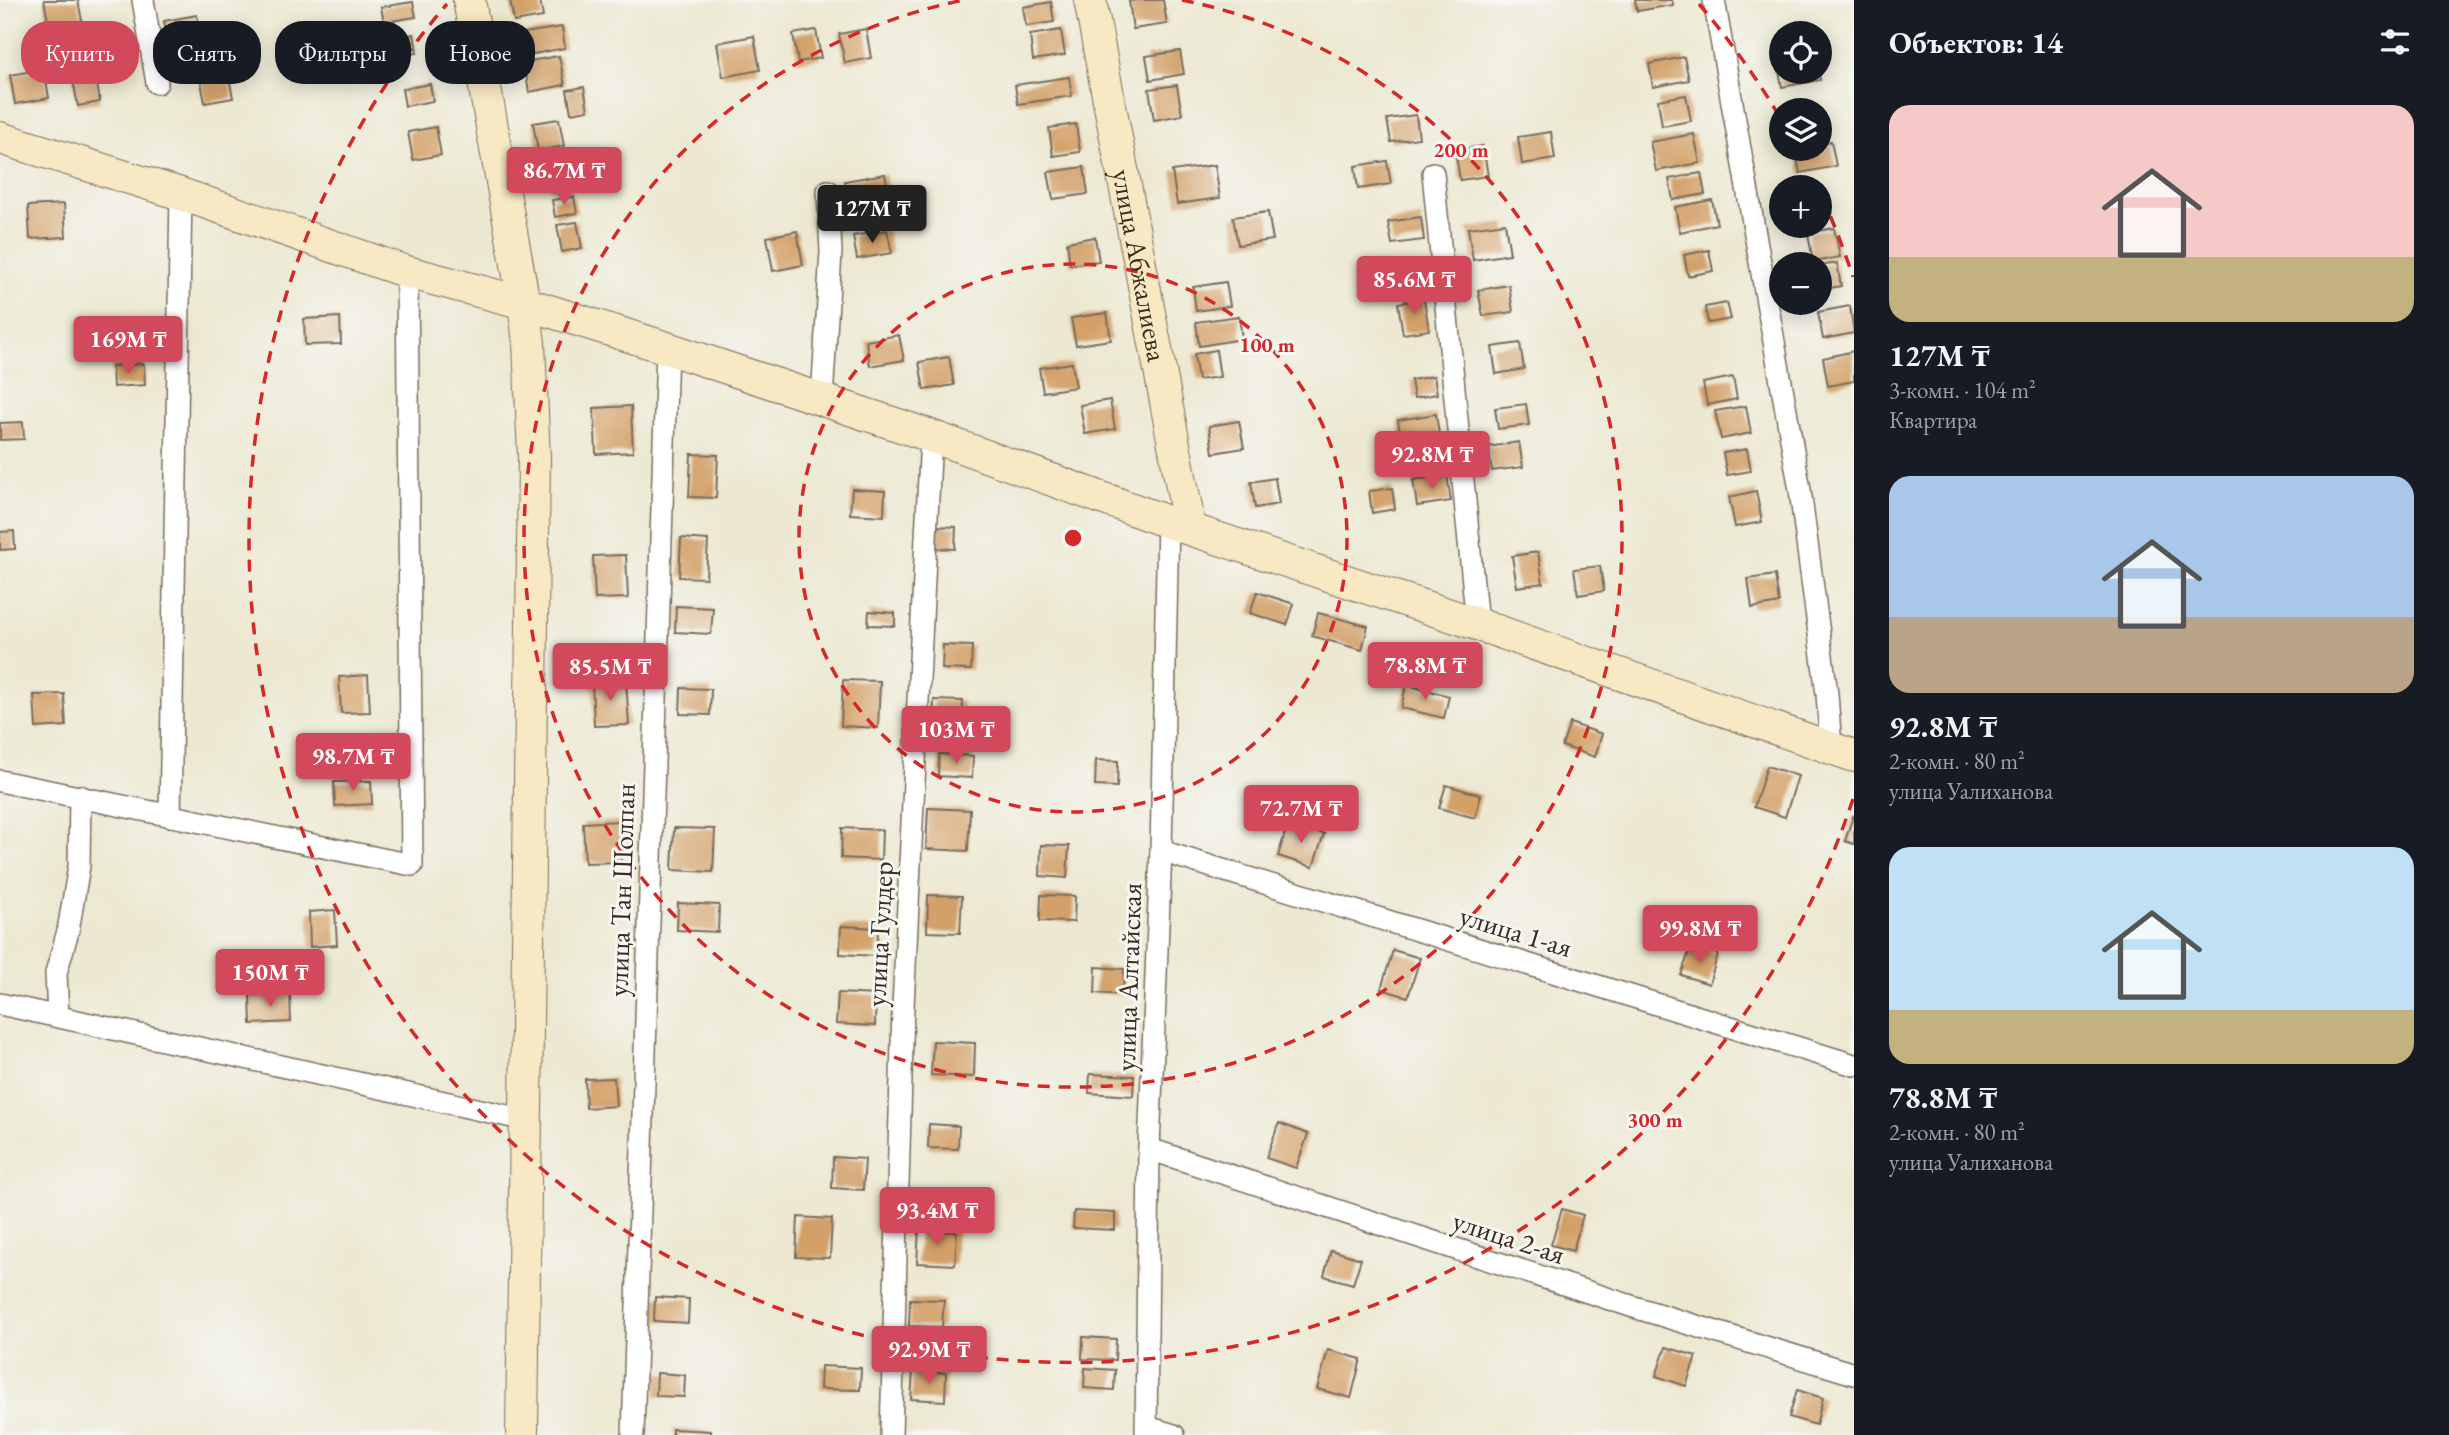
<!DOCTYPE html>
<html lang="ru">
<meta charset="utf-8">
<style>
:root{--surface:#171b24;--page:#20242c;--text:#f1f3f6;--muted:#9ea1a6;--accent:#d1495b}
body{margin:0;font-family:"EB Garamond",serif;background:var(--page);color:var(--text);height:100vh;display:flex;flex-direction:column;font-size:26px;white-space:nowrap}
*{box-sizing:border-box;margin:0}
p{font-size:23px;color:var(--muted)}
.icon{flex:none;width:38px;height:38px;fill:none;stroke:currentColor;stroke-width:2;stroke-linecap:round;stroke-linejoin:round}
.map{position:relative;flex:1;overflow:hidden}
.panel{display:flex;flex-direction:column;background:var(--surface);width:595px}
.panel>*{flex:none}
.top-card{position:absolute;left:21px;top:21px;width:665px;height:63px;display:flex;gap:14px}
.controls{position:absolute;left:1769px;top:21px;display:grid;gap:14px}
.controls a{display:grid;place-items:center;width:63px;height:63px;border-radius:50%;background:var(--surface);box-shadow:0 4px 18px #0003;font-size:35px}
.price{position:absolute;translate:-50% -60px;padding:0 16px;border-radius:7px;background:var(--accent);color:#fff;font-size:23px;line-height:46px;filter:drop-shadow(0 2px 4px #0008)}
.price::after{content:'';position:absolute;left:50%;top:42px;width:21px;height:16px;margin-left:-10px;background:inherit;clip-path:polygon(0 0,100% 0,50% 100%)}
.price.current{background:#222;color:#fff}
ul{padding:0;list-style:none}
li{display:grid;align-content:center;gap:14px;height:371px;padding:0 35px}
li span{display:grid;place-items:center;height:217px;border-radius:21px;color:#555}
li>.icon{margin-inline-start:auto}
span .icon{width:126px;height:126px;fill:#fffc;stroke-width:1}
li b{font-size:30px}
h2{display:flex;justify-content:space-between;align-items:center;height:84px;padding:0 35px;font-size:30px}
.pill{padding:0 24px;border-radius:28px;background:var(--surface);box-shadow:0 4px 18px #0003;font-size:24px;line-height:63px}
.pill.current{background:var(--accent);color:#fff}
main{display:flex;flex:1;min-height:0}
.map>svg:first-child{display:block}
.building{fill:#d3a068}
.lines{fill:none;stroke-linecap:round;stroke-linejoin:round}
.street-casing{stroke:#796c5d;stroke-width:24}
.secondary-casing{stroke:#796c5d;stroke-width:34}
.street{stroke:#fff;stroke-width:21}
.secondary{stroke:#f8e8c3;stroke-width:32}
.ring{fill:none;stroke:#d62828;stroke-width:3.5;stroke-dasharray:12 9}
.labels{text-anchor:middle;stroke-width:6;stroke-linejoin:round;paint-order:stroke}
.street-label{font-size:28px;fill:#3b2a1e;stroke:#f6f6f2}
.centre{fill:#d62828;stroke:#f6f6f2;stroke-width:3.5}
.ring-label{font-size:21px;text-anchor:middle;font-weight:bold;fill:#d62828;stroke:#f6f6f2;stroke-width:6;stroke-linejoin:round;paint-order:stroke}
</style>
<main>
<div class="map">
<svg width="1854" height="1435" viewBox="0 0 1854 1435">
<rect width="100%" height="100%" fill="#f6f6f2"/>
<filter id="ink" filterUnits="userSpaceOnUse"><feTurbulence type="fractalNoise" baseFrequency=".0143" numOctaves="2"/><feDisplacementMap in="SourceGraphic" scale="14" xChannelSelector="R" yChannelSelector="G"/><feConvolveMatrix kernelMatrix="1 2 1 2 8 2 1 2 1" color-interpolation-filters="sRGB"/></filter>
<filter id="wash" filterUnits="userSpaceOnUse"><feTurbulence type="fractalNoise" baseFrequency=".00686" numOctaves="4" result="noise"/><feDisplacementMap in="SourceGraphic" scale="28" xChannelSelector="R" yChannelSelector="G"/><feGaussianBlur stdDeviation="1.57" result="paint"/><feColorMatrix in="noise" values="0 0 0 0 0 0 0 0 0 0 0 0 0 0 0 0 0 1.4 0 .05"/><feComposite in="paint" operator="in"/></filter>
<g filter="url(#wash)">
<rect width="100%" height="100%" fill="#ece8d1"/>
<g id="blocks">
<g class="building">
<path d="M44,0H78L82,21L49,27Z"/>
<path d="M510,0H540L543,17L514,22Z"/>
<path d="M1137,0H1163L1167,24L1133,29L1129,1Z"/>
<path d="M1635,0H1672L1673,5L1637,11Z"/>
<path d="M413,2L416,17L384,22L381,7Z"/>
<path d="M1051,2L1054,22L1026,26L1023,7Z"/>
<path d="M197,15L202,45L170,50L164,21Z"/>
<path d="M562,27L565,48L528,55L524,33Z"/>
<path d="M866,29L871,58L845,63L839,34Z"/>
<path d="M816,30L821,58L798,62L793,34Z"/>
<path d="M1061,30L1065,55L1033,60L1030,35Z"/>
<path d="M414,34L417,53L386,59L382,39Z"/>
<path d="M754,36L760,70L723,77L717,43Z"/>
<path d="M1180,51L1184,74L1150,80L1146,56Z"/>
<path d="M559,56L565,85L529,92L524,62Z"/>
<path d="M1684,57L1689,80L1653,87L1649,64Z"/>
<path d="M1782,59V72H1819L1820,80L1782,87L1777,60Z"/>
<path d="M44,69L49,98L15,104L10,75Z"/>
<path d="M95,71L100,102L78,106L72,75Z"/>
<path d="M229,77L233,98L205,103L201,82Z"/>
<path d="M1069,77L1072,96L1018,104L1015,85Z"/>
<path d="M430,84L433,101L405,106L402,89Z"/>
<path d="M1177,85L1182,115L1154,120L1149,89Z"/>
<path d="M584,87L588,110L571,113L567,90Z"/>
<path d="M1686,95L1691,121L1662,126L1658,100Z"/>
<path d="M1416,115L1419,138L1391,142L1387,119Z"/>
<path d="M559,119L564,146L538,151L533,123Z"/>
<path d="M1076,124L1080,152L1053,156L1049,128Z"/>
<path d="M436,127L441,155L413,160L408,132Z"/>
<path d="M1551,132L1555,159L1522,164L1518,137Z"/>
<path d="M1694,134L1700,163L1656,171L1650,142Z"/>
<path d="M1831,141L1836,166L1800,173L1795,149H1820V143Z"/>
<path d="M1483,146L1488,176L1460,180L1455,150Z"/>
<path d="M1387,161L1391,184L1358,189L1355,166Z"/>
<path d="M578,163L582,184L550,189L546,169Z"/>
<path d="M1215,165L1220,198L1177,204L1172,171Z"/>
<path d="M1084,167L1088,194L1053,199L1048,172Z"/>
<path d="M1701,173L1705,194L1673,200L1669,179Z"/>
<path d="M885,174L890,200L849,207L845,181Z"/>
<path d="M574,197L577,213L555,217L552,200Z"/>
<path d="M1712,200L1717,224L1680,232L1675,207Z"/>
<path d="M64,204L66,237L30,239L28,206Z"/>
<path d="M1268,212L1273,240L1238,245L1233,217Z"/>
<path d="M1421,217L1424,240L1392,244L1388,222Z"/>
<path d="M577,222L582,248L562,252L557,225Z"/>
<path d="M1505,223L1510,254L1473,260L1468,228Z"/>
<path d="M1834,228L1840,257L1813,262L1808,233Z"/>
<path d="M887,230L892,253L857,259L853,236Z"/>
<path d="M797,231L803,265L773,271L767,237Z"/>
<path d="M1095,237L1099,261L1070,265L1067,242Z"/>
<path d="M1709,250L1713,271L1688,276L1684,255Z"/>
<path d="M1837,263L1841,286L1820,290V266Z"/>
<path d="M1226,282L1230,306L1196,311L1193,287Z"/>
<path d="M1509,285L1513,312L1483,316L1478,290Z"/>
<path d="M1424,299L1429,330L1403,334L1398,303Z"/>
<path d="M1727,303L1731,319L1708,323L1705,307Z"/>
<path d="M1850,306L1854,333L1823,339L1818,312Z"/>
<path d="M1107,313L1111,340L1076,345L1071,318Z"/>
<path d="M1239,316L1242,339L1199,346L1196,322Z"/>
<path d="M340,317L341,344L305,345L304,319Z"/>
<path d="M899,335L904,360L870,366L866,341Z"/>
<path d="M1520,343L1524,369L1496,374L1492,347Z"/>
<path d="M1216,350L1220,377L1198,380L1194,354Z"/>
<path d="M1854,351V381L1828,386L1823,358Z"/>
<path d="M949,357L954,385L924,390L919,362Z"/>
<path d="M1072,363L1076,387L1043,392L1039,368Z"/>
<path d="M144,364L145,385L113,387L112,366Z"/>
<path d="M1434,376L1437,394L1414,398L1411,380Z"/>
<path d="M1733,377L1737,399L1707,405L1703,383Z"/>
<path d="M1110,400L1115,429L1085,434L1080,405Z"/>
<path d="M1526,404L1529,425L1498,429L1495,408Z"/>
<path d="M631,406L633,452L596,454L594,408Z"/>
<path d="M1746,406L1751,433L1721,439L1715,411Z"/>
<path d="M1436,414L1440,441L1402,447L1398,420Z"/>
<path d="M1239,421L1244,448L1213,453L1209,426Z"/>
<path d="M23,422L24,439L0,440V423Z"/>
<path d="M1519,442L1523,467L1492,471L1488,447Z"/>
<path d="M1747,449L1751,471L1727,475L1723,453Z"/>
<path d="M691,454L718,455L716,498L689,497Z"/>
<path d="M1447,475L1451,501L1417,506L1413,480Z"/>
<path d="M1275,478L1279,504L1255,508L1251,482Z"/>
<path d="M1392,488L1395,509L1372,513L1369,491Z"/>
<path d="M852,489L885,491L884,516L850,514Z"/>
<path d="M1756,491L1762,522L1735,527L1729,497Z"/>
<path d="M933,526L956,527L955,549L932,548Z"/>
<path d="M14,531L15,549L0,550V532Z"/>
<path d="M681,538L708,540L706,578L679,577Z"/>
<path d="M1538,552L1543,583L1517,587L1512,556Z"/>
<path d="M626,555L628,598L595,599L593,556Z"/>
<path d="M1600,566L1604,591L1578,595L1574,569Z"/>
<path d="M1775,575L1779,603L1752,608L1748,579Z"/>
<path d="M1257,592L1294,604L1287,625L1250,613Z"/>
<path d="M676,606L713,608L711,634L675,632Z"/>
<path d="M869,611L895,613V626L868,625Z"/>
<path d="M1318,613L1368,626L1362,650L1312,636Z"/>
<path d="M943,645L972,646L971,670L942,669Z"/>
<path d="M368,675L370,712L341,713L339,677Z"/>
<path d="M626,680L629,725L594,726L592,682Z"/>
<path d="M843,680L880,681L878,728L841,726Z"/>
<path d="M1406,685L1449,696L1444,718L1401,708Z"/>
<path d="M681,688L711,689L710,715L680,714Z"/>
<path d="M64,694L66,726L36,728L34,695Z"/>
<path d="M934,700L963,701L962,725L933,724Z"/>
<path d="M1570,723L1602,734L1595,757L1562,746Z"/>
<path d="M939,754L973,756L972,778L938,776Z"/>
<path d="M1096,760L1118,761L1117,787L1095,786Z"/>
<path d="M1767,766L1798,776L1785,817L1754,807Z"/>
<path d="M371,781L372,804L335,806L334,782Z"/>
<path d="M1446,785L1481,795L1475,818L1439,808Z"/>
<path d="M928,808L970,810L968,851L926,849Z"/>
<path d="M1853,816L1854,817V844L1845,841Z"/>
<path d="M619,821L621,862L585,863L583,823Z"/>
<path d="M1288,823L1324,834L1313,867L1278,856Z"/>
<path d="M674,828L715,829L713,872L672,870Z"/>
<path d="M842,828L882,830L881,860L841,858Z"/>
<path d="M1041,845L1069,846L1067,878L1040,876Z"/>
<path d="M928,895L962,896L960,933L927,932Z"/>
<path d="M1041,895L1075,896L1074,922L1040,921Z"/>
<path d="M678,903L719,905L718,932L677,930Z"/>
<path d="M335,910L337,945L310,947L309,912Z"/>
<path d="M841,926L878,928L877,956L840,954Z"/>
<path d="M1691,946L1718,954L1709,984L1681,975Z"/>
<path d="M1393,950L1420,958L1408,997L1381,989Z"/>
<path d="M1096,967L1124,969L1123,995L1095,993Z"/>
<path d="M838,993L876,995L875,1026L836,1024Z"/>
<path d="M290,994L291,1022L251,1024L250,995Z"/>
<path d="M933,1041L975,1043L974,1077L931,1075Z"/>
<path d="M1090,1074L1134,1076L1133,1096L1089,1093Z"/>
<path d="M614,1078L616,1106L586,1108L585,1079Z"/>
<path d="M1279,1123L1308,1134L1296,1168L1266,1158Z"/>
<path d="M929,1124L959,1126L958,1149L928,1148Z"/>
<path d="M833,1157L865,1159L863,1190L832,1188Z"/>
<path d="M1562,1209L1583,1215L1573,1251L1551,1245Z"/>
<path d="M1074,1211L1115,1213V1230L1073,1228Z"/>
<path d="M798,1217L832,1219L830,1258L796,1257Z"/>
<path d="M919,1230L957,1232L955,1265L917,1263Z"/>
<path d="M1331,1250L1361,1259L1353,1284L1324,1276Z"/>
<path d="M655,1297L689,1299L688,1323L654,1321Z"/>
<path d="M910,1299L944,1300L942,1327L909,1326Z"/>
<path d="M1083,1337L1116,1339L1115,1360L1082,1359Z"/>
<path d="M1666,1347L1696,1356L1686,1386L1656,1376Z"/>
<path d="M1328,1350L1361,1359L1351,1398L1317,1389Z"/>
<path d="M821,1366L861,1368L860,1390L820,1389Z"/>
<path d="M1085,1368L1115,1370L1114,1390L1084,1388Z"/>
<path d="M913,1371L946,1373L945,1401L911,1399Z"/>
<path d="M657,1373L685,1375L684,1397L656,1396Z"/>
<path d="M1797,1390L1823,1398L1816,1425L1789,1417Z"/>
<path d="M672,1429L711,1431V1435H672Z"/>
</g>
</g>
</g>
<g filter="url(#ink)">
<use href="#blocks" fill-opacity="0" stroke="#796c5d" stroke-width="2"/>
<g class="lines">
<g class="street-casing">
<g id="street">
<path d="M143,0L157,83"/>
<path d="M1714,0L1800,490L1827,694L1831,748"/>
<path d="M1433,173L1477,624"/>
<path d="M822,399L831,252L828,191"/>
<path d="M0,781L412,865L407,272"/>
<path d="M170,816L181,194"/>
<path d="M1161,851L1854,1065"/>
<path d="M0,1004L526,1120"/>
<path d="M58,1017L56,973L68,931L79,866L80,796"/>
<path d="M1149,1149L1634,1307L1854,1374"/>
<path d="M1147,1427L1174,1435"/>
<path d="M633,1435L667,348"/>
<path d="M891,1435L903,1007L931,436"/>
<path d="M1146,1435L1149,1149L1161,851L1168,522"/>
</g>
</g>
<g class="secondary-casing">
<g id="secondary">
<path d="M469,0L524,303L529,343L534,458L522,1435"/>
<path id="s1" d="M1090,0L1190,529"/>
<path d="M0,138L181,194L407,272L524,303L667,348L931,436L1168,522L1477,624L1854,756"/>
</g>
</g>
<use href="#street" class="street"/>
<use href="#secondary" class="secondary"/>
</g>
</g>
<g class="ring">
<circle cx="1073" cy="538" r="274"/>
<path d="M1182 0A549 549 0 1 1 964 0"/>
<path d="M1853 799A823 823 0 1 1 447 4M1699 4A823 823 0 0 1 1778 114M1822 197A823 823 0 0 1 1853 277"/>
</g>
<g class="labels">
<g class="street-label">
<text dy="10" stroke="none"><textPath href="#s1" startOffset="270">улица Абжалиева</textPath></text>
<text transform="translate(621 890) rotate(-88)" y="10">улица Тан Шолпан</text>
<text transform="translate(1516 931) rotate(17)" y="10">улица 1-ая</text>
<text transform="translate(879 934) rotate(-87)" y="10">улица Гулдер</text>
<text transform="translate(1128 977) rotate(-88)" y="10">улица Алтайская</text>
<text transform="translate(1509 1237) rotate(18)" y="10">улица 2-ая</text>
</g>
</g>
<circle cx="1073" cy="538" r="10" class="centre"/>
<g class="ring-label">
<text x="1461" y="157">200 m</text>
<text x="1267" y="352">100 m</text>
<text x="1655" y="1127">300 m</text>
</g>
</svg>
<div class="controls">
<a><svg class="icon" aria-label="locate" viewBox="0 0 24 24"><circle cx="12" cy="12" r="6"/><path d="M12 2v4M12 18v4M2 12h4M18 12h4"/></svg></a>
<a><svg class="icon" aria-label="layers" viewBox="0 0 24 24"><path d="M12 4l9 5-9 5-9-5zM3 14l9 5 9-5"/></svg></a>
<a>+</a>
<a>−</a>
</div>
<b class="price" style="left:564px;top:207px">86.7M ₸</b>
<b class="price current" style="left:872px;top:245px">127M ₸</b>
<b class="price" style="left:1414px;top:316px">85.6M ₸</b>
<b class="price" style="left:128px;top:376px">169M ₸</b>
<b class="price" style="left:1432px;top:491px">92.8M ₸</b>
<b class="price" style="left:1425px;top:702px">78.8M ₸</b>
<b class="price" style="left:610px;top:703px">85.5M ₸</b>
<b class="price" style="left:956px;top:766px">103M ₸</b>
<b class="price" style="left:353px;top:793px">98.7M ₸</b>
<b class="price" style="left:1301px;top:845px">72.7M ₸</b>
<b class="price" style="left:1700px;top:965px">99.8M ₸</b>
<b class="price" style="left:270px;top:1009px">150M ₸</b>
<b class="price" style="left:937px;top:1247px">93.4M ₸</b>
<b class="price" style="left:929px;top:1386px">92.9M ₸</b>
<div class="top-card">
<a class="pill current">Купить</a>
<a class="pill">Снять</a>
<a class="pill">Фильтры</a>
<a class="pill">Новое</a>
</div>
</div>
<section class="panel">
<h2>Объектов: 14<svg class="icon" aria-label="filters" viewBox="0 0 24 24"><path d="M4 7h16M4 17h16"/><circle cx="9" cy="7" r="2"/><circle cx="15" cy="17" r="2"/></svg></h2>
<ul>
<li><span style="background:linear-gradient(#f6c9c9 70%,#c2b280 0)"><svg class="icon" aria-label="home" viewBox="0 0 24 24"><path d="M3 11l9-7 9 7M6 9v11h12V9"/></svg></span><div><b>127M ₸</b><p>3-комн. · 104 m²</p><p>Квартира</p></div></li>
<li><span style="background:linear-gradient(#a9c7e8 65%,#b9a48a 0)"><svg class="icon" aria-label="home" viewBox="0 0 24 24"><path d="M3 11l9-7 9 7M6 9v11h12V9"/></svg></span><div><b>92.8M ₸</b><p>2-комн. · 80 m²</p><p>улица Уалиханова</p></div></li>
<li><span style="background:linear-gradient(#bfe0f5 75%,#c2b280 0)"><svg class="icon" aria-label="home" viewBox="0 0 24 24"><path d="M3 11l9-7 9 7M6 9v11h12V9"/></svg></span><div><b>78.8M ₸</b><p>2-комн. · 80 m²</p><p>улица Уалиханова</p></div></li>
</ul>
</section>
</main>
